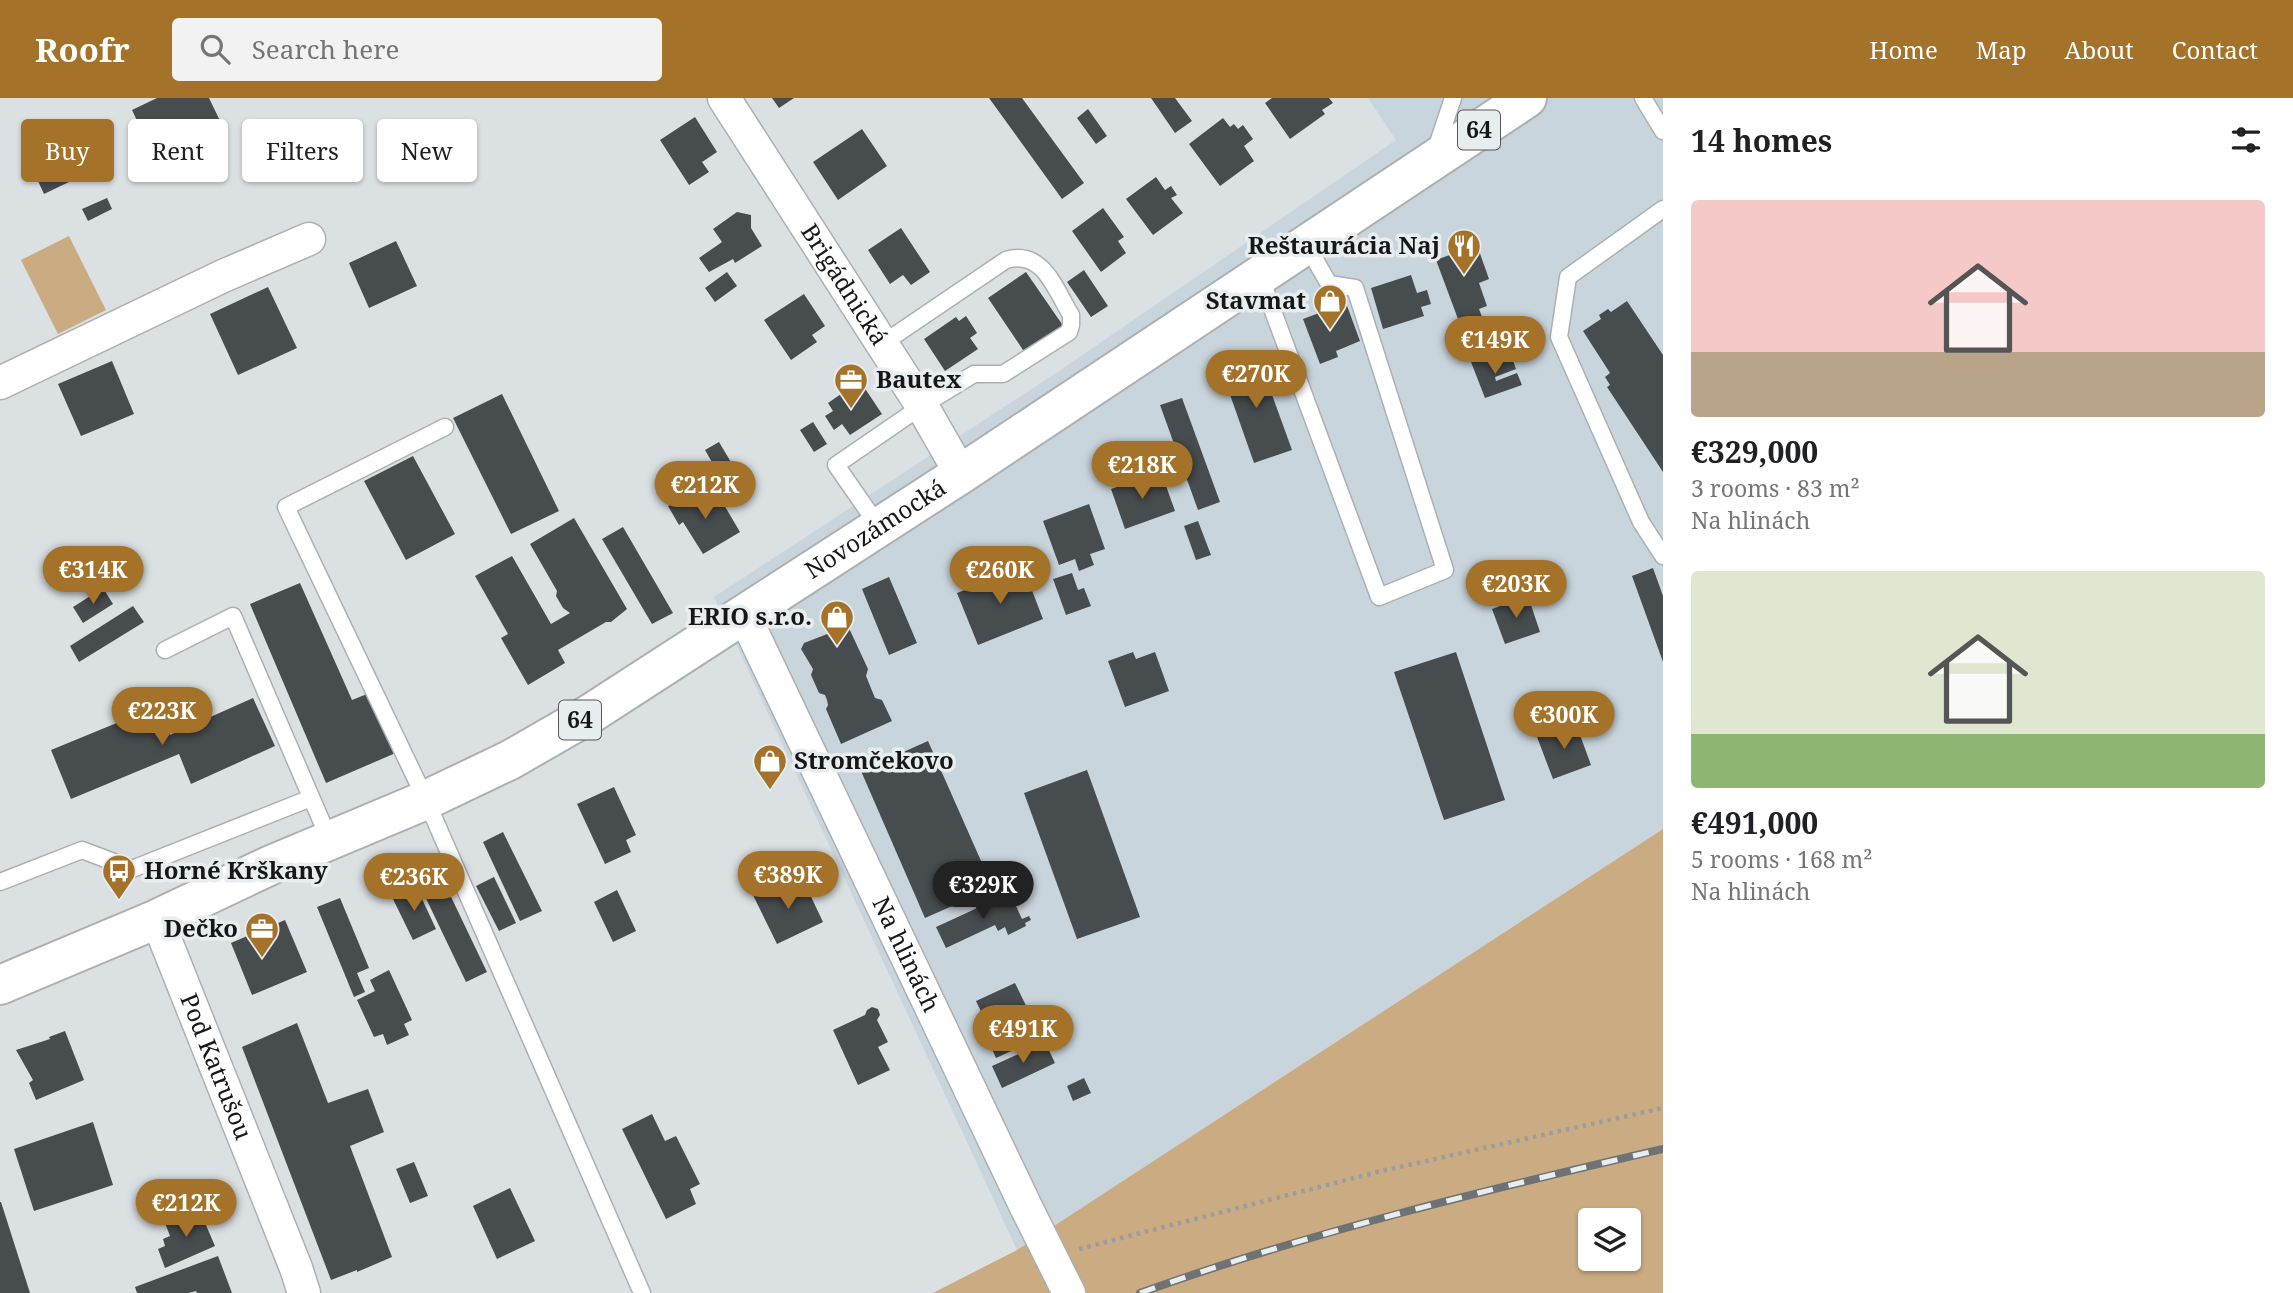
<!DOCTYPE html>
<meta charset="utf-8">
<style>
:root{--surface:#fff;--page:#f2f2f2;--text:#202124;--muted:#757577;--accent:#a47228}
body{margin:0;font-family:"Noto Serif",serif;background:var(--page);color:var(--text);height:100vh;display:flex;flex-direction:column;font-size:26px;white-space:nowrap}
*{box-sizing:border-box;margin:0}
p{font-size:23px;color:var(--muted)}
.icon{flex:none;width:38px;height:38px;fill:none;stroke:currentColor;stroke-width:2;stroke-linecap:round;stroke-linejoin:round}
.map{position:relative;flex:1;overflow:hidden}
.drawer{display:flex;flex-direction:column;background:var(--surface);width:630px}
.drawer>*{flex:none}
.banner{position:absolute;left:21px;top:21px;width:665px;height:63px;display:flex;gap:14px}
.controls{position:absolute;left:1578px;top:1110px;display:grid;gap:14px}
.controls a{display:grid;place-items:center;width:63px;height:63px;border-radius:7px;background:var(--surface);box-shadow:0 2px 5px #0004;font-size:35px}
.price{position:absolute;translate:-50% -60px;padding:0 16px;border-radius:24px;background:var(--accent);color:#fff;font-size:23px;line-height:46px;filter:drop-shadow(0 2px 4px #0008)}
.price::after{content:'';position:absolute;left:50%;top:42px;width:21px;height:16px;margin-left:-10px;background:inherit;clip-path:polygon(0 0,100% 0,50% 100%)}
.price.active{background:#222;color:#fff}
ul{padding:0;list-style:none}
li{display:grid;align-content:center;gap:14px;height:371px;padding:0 28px}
li span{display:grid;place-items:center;height:217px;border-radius:7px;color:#555}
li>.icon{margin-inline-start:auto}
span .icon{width:126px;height:126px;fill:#fffc;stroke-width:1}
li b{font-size:30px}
h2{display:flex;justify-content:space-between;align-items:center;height:84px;padding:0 28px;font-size:30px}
.tag{padding:0 24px;border-radius:7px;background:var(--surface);box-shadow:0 2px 5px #0004;font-size:24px;line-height:63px}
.tag.active{background:var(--accent);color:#fff}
header{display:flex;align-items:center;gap:42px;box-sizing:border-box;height:98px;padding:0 35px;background:var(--accent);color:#fff}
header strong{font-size:33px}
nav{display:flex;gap:38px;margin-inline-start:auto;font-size:24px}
.search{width:490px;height:63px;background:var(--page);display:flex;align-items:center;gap:18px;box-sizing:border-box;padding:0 24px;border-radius:7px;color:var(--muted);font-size:26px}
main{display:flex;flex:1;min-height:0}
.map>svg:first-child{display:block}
.built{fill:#c9d5dc}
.green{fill:#caab82;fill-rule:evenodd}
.building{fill:#474c4e}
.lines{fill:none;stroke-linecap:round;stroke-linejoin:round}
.lane-casing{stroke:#acb0b3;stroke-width:19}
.street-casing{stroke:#acb0b3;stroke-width:35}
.primary-casing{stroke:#acb0b3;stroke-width:42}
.path{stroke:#999d9f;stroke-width:4.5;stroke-dasharray:3.5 5;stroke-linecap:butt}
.lane{stroke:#fff;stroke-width:16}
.street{stroke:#fff;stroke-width:32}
.primary{stroke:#fff;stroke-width:38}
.rail-casing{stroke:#6f7274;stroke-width:8}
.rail{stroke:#e8edf0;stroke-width:5;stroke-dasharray:16;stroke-linecap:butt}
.labels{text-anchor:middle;stroke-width:7;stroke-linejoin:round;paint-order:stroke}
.shield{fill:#e8edf0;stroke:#55575a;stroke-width:2}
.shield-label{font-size:23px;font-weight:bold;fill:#161719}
.poi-label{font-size:24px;font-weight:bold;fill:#161719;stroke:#e8edf0;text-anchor:end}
.street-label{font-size:24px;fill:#161719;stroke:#e8edf0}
</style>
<header>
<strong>Roofr</strong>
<div class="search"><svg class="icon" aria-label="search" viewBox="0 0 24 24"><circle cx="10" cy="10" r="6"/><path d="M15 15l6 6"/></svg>Search here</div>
<nav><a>Home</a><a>Map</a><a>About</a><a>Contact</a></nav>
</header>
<main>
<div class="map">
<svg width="1663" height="1195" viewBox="0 0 1663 1195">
<rect width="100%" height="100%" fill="#dbe0e3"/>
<path class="built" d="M1368,0H1663V731L1017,1152L714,499L1059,273L1396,42Z"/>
<g class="green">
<path d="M69,138L106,212L58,236L21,162Z"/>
<path d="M1663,731V1195H933L1017,1152ZM1591,1122H1629V1160H1591Z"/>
</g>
<g class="building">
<path d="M157,0H209L224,31L156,63L132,12Z"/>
<path d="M772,0H794L779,10Z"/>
<path d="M989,0H1022L1084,85L1062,101Z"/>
<path d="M1151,0H1175L1192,23L1175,35Z"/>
<path d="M1272,0H1329L1333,5L1322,12L1325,16L1290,41L1265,5Z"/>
<path d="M1088,11L1107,38L1096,46L1077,20Z"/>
<path d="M695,19L717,54L702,64L709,74L689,87L660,42Z"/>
<path d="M1223,20L1230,29L1234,26L1238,31L1243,27L1253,41L1244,48L1254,63L1220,88L1189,46Z"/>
<path d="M862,31L887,68L838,102L813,64Z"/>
<path d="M64,39L71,54L83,48L94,72L44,96L26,57Z"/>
<path d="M1156,79L1165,92L1171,88L1177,97L1171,100L1183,115L1153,137L1126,101Z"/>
<path d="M107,100L112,111L88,123L82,111Z"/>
<path d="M1103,110L1124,139L1118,143L1126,155L1101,174L1072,133Z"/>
<path d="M737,114L751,117V130L762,148L735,165L733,161L709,174L699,160L722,144L713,131Z"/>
<path d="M901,130L930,174L911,187L903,177L890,186L868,152Z"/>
<path d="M396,143L417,188L369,210L349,165Z"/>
<path d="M1477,147L1489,181L1479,185L1487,208L1479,211L1486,229L1464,237L1436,162Z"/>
<path d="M1084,172L1108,208L1091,219L1067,184Z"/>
<path d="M727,174L737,188L715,204L705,190Z"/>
<path d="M1026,174L1064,229L1025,255L988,200Z"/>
<path d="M1411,177L1417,195L1427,192L1431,206L1421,209L1424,218L1383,231L1371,190Z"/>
<path d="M268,189L297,250L238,277L210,216Z"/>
<path d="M804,196L825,228L812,237L817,244L791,262L764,222Z"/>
<path d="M1627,203L1663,257V374L1607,289L1610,287L1605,279L1610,275L1583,233L1601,221L1599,217L1608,211L1611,214Z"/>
<path d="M1346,205L1360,243L1336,253L1338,259L1320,266L1303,221Z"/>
<path d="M966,218L977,235L970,240L978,251L945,273L924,241L956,219L959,223Z"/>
<path d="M1258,258L1292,352L1254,365L1221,271Z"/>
<path d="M1487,258L1491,267L1512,260L1516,271L1495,279L1496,283L1517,275L1522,287L1485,300L1471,264Z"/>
<path d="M112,263L134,316L81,338L58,286Z"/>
<path d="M860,283L882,316L850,337L842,326L834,332L825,318L833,313L828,305Z"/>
<path d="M502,296L559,413L511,436L453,320Z"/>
<path d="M1182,300L1220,404L1198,412L1160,307Z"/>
<path d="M813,324L827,346L814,354L800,332Z"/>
<path d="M719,344L738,376L724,385L705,352Z"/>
<path d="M413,358L455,436L406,462L364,383Z"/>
<path d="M1151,377L1155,389L1165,385L1175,413L1125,431L1111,391Z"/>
<path d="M703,396L709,407L720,400L740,434L703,456L683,424L679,427L668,408L685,397L689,404Z"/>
<path d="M1089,406L1105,451L1090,456L1094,467L1079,473L1075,461L1059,467L1043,423Z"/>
<path d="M574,420L627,511L611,524H606L558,552L565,565L528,587L501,540L508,536L475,478L512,458L551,526L570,515L563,510L556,498L557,493L530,446Z"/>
<path d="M1198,423L1211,457L1196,462L1184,428Z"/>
<path d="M623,429L673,515L652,526L602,441Z"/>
<path d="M1023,469L1043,521L978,547L957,495Z"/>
<path d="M1653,470L1663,498V564L1632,478Z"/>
<path d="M1072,475L1078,492L1084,490L1091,508L1066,517L1053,481Z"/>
<path d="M889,479L917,545L889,557L862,491Z"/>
<path d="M300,485L352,602L372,594L398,654L326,685L250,506Z"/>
<path d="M103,490L113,506L83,525L73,509Z"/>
<path d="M1528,498L1540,534L1505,546L1492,511Z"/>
<path d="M133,508L144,524L79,564L70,548Z"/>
<path d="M848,528L868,571L866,578L875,600L882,602L892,623L841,646L826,611L828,607L827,602L825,597L819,595L811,577L813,571L801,551L804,545Z"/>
<path d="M1133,554L1136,561L1155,554L1169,593L1125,609L1108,563Z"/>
<path d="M1456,554L1505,702L1444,722L1394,574Z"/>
<path d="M253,600L275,648L191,686L179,656L71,701L51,652L158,608L170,637Z"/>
<path d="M1576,626L1591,667L1553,681L1537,639Z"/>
<path d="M928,643L993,790L925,820L861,673Z"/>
<path d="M1087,672L1140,819L1077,841L1024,695Z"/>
<path d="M614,689L636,737L626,742L631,754L605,766L577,706Z"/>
<path d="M503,734L542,813L520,823L483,744Z"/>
<path d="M430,755L487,874L466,884L409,765Z"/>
<path d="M494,779L516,825L499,833L476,788Z"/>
<path d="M783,782L788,793L805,786L823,824L777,846L753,797Z"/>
<path d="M416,788L436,831L413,842L392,799Z"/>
<path d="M617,792L636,833L613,844L594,804Z"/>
<path d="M1010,795L1022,821L1029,818L1031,822L1025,825L1026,828L1008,837L1005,829L998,833L995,827L946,850L936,829Z"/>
<path d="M340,800L369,870L357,875L365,894L354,899L317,809Z"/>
<path d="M285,822L307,874L252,897L231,845Z"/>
<path d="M389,872L412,922L404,926L409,937L387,947L383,936L374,939L357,902L375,893L370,882Z"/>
<path d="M1015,885L1030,916L1020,920L1031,944L996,960L980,924L985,922L976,903Z"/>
<path d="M872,909L878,911L880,917L877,922L888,944L878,949L890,972L858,987L833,932L865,917L867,912Z"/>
<path d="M297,925L328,1005L368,991L384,1034L350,1048L392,1159L357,1174V1172L331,1182L242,949Z"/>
<path d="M65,933L84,982L36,1002L29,985L33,982L16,952L50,941L49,939Z"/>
<path d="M1045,944L1055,965L1002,990L992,968Z"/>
<path d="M1084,980L1091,995L1073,1003L1067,988Z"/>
<path d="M652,1016L665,1043L676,1038L700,1086L690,1091L696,1106L666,1121L622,1031Z"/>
<path d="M93,1024L113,1087L34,1113L14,1051Z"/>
<path d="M414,1064L428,1098L410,1105L396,1071Z"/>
<path d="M510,1090L535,1143L497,1161L473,1108Z"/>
<path d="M0,1104H1L30,1195H0Z"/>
<path d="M199,1111L215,1148L165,1170L158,1151L165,1148L163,1141L170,1138L165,1125Z"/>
<path d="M218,1158L232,1195H197L196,1193L189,1195H137L135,1189Z"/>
</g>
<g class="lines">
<g class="lane-casing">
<g id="lane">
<path d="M1643,0L1663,33"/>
<path d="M1436,51L1453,0"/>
<path d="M1663,111L1568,179L1559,239L1641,424L1663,458"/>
<path d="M1260,178L1379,499L1445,472L1355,190L1329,186L1306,146"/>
<path d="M445,329L286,409L426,702L642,1195"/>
<path d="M879,429L836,367L922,308L974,276H1003L1069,234L1071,227V217C1055,191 1043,151 1006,162L882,246"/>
<path d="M165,552L233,518L330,743"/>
<path d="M0,784L82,752L132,771L311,700"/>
</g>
</g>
<g class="street-casing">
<g id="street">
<path id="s1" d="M724,0L922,308L961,376"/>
<path d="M0,285L223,178L309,141"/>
<path id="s2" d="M744,517L1026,1109L1069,1195"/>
<path id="s3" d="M157,821L296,1170L304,1195"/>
</g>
</g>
<g class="primary-casing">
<g id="primary">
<path id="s4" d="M0,887L157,821L271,767L426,702L510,662L590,616L961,376L1527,0"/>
</g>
</g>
<path class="path" d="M1079,1151L1377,1074L1663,1010"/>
<use href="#lane" class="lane"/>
<use href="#street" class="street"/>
<use href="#primary" class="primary"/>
<g class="rail-casing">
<path id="rail" d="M1140,1195C1310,1134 1486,1092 1663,1051"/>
</g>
<use href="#rail" class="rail"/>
</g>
<defs>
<g id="restaurant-pin" transform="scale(1.75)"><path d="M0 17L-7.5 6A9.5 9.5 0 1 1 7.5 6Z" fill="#a47228" stroke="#e8edf0"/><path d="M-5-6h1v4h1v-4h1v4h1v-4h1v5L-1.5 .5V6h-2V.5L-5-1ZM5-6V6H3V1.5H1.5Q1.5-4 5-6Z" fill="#fff"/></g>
<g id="shop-pin" transform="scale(1.75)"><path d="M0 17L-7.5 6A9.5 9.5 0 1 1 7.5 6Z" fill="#a47228" stroke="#e8edf0"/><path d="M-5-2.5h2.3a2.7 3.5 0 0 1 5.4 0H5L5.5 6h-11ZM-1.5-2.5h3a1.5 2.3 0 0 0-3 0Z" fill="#fff"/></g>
<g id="office-pin" transform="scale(1.75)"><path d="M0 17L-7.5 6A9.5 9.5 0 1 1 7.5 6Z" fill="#a47228" stroke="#e8edf0"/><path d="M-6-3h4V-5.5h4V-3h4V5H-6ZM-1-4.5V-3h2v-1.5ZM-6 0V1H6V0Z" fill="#fff"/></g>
<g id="bus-pin" transform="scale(1.75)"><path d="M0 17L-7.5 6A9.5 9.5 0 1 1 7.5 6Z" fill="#a47228" stroke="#e8edf0"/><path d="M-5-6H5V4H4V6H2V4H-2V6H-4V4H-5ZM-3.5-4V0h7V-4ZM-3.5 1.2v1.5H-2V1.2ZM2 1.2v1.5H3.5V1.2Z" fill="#fff"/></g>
</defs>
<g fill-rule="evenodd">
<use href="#restaurant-pin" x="1464" y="148"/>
<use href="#shop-pin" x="1330" y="203"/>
<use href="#office-pin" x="851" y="282"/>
<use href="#shop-pin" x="837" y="519"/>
<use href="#shop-pin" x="770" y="663"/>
<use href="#bus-pin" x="119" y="773"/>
<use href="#office-pin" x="262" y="831"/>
</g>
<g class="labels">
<g class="shield">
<rect x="1458" y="12.5" width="42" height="39" rx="5"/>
<rect x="559" y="602.5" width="42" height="39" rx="5"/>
</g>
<g class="shield-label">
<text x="1479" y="40">64</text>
<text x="580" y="630">64</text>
</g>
<g class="poi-label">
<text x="1440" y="156">Reštaurácia Naj</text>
<text x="1306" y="211">Stavmat</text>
<text x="876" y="290" text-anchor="start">Bautex</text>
<text x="812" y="527">ERIO s.r.o.</text>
<text x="794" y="671" text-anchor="start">Stromčekovo</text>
<text x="144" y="781" text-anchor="start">Horné Krškany</text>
<text x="238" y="839">Dečko</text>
</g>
<g class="street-label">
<text dy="8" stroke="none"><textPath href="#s1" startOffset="222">Brigádnická</textPath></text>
<text dy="8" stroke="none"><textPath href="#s4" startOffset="990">Novozámocká</textPath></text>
<text dy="8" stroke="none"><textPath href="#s2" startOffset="376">Na hlinách</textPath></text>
<text dy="8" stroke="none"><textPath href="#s3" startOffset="159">Pod Katrušou</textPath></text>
</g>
</g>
</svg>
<div class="controls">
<a><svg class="icon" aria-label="layers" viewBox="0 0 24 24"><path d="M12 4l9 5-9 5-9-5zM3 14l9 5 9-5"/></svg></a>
</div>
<b class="price" style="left:1495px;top:278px">€149K</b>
<b class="price" style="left:1256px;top:312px">€270K</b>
<b class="price" style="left:1142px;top:403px">€218K</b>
<b class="price" style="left:705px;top:423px">€212K</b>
<b class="price" style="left:93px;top:508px">€314K</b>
<b class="price" style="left:1000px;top:508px">€260K</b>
<b class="price" style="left:1516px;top:522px">€203K</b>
<b class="price" style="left:162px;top:649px">€223K</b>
<b class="price" style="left:1564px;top:653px">€300K</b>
<b class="price" style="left:788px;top:813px">€389K</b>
<b class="price" style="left:414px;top:815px">€236K</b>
<b class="price active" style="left:983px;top:823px">€329K</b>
<b class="price" style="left:1023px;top:967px">€491K</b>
<b class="price" style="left:186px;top:1141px">€212K</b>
<div class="banner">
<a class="tag active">Buy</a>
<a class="tag">Rent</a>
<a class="tag">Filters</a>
<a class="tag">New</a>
</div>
</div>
<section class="drawer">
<h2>14 homes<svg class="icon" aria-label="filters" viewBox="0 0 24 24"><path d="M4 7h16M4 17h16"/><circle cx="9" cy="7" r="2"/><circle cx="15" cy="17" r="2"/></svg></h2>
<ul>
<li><span style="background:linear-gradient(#f6c9c9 70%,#b9a48a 0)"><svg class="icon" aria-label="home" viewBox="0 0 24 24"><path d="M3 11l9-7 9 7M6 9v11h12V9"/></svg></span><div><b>€329,000</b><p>3 rooms · 83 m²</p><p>Na hlinách</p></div></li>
<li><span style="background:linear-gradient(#dfe7d0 75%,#8fb573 0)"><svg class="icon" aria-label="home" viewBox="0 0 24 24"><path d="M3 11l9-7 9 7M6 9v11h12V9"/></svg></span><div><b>€491,000</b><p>5 rooms · 168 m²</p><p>Na hlinách</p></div></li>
</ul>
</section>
</main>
